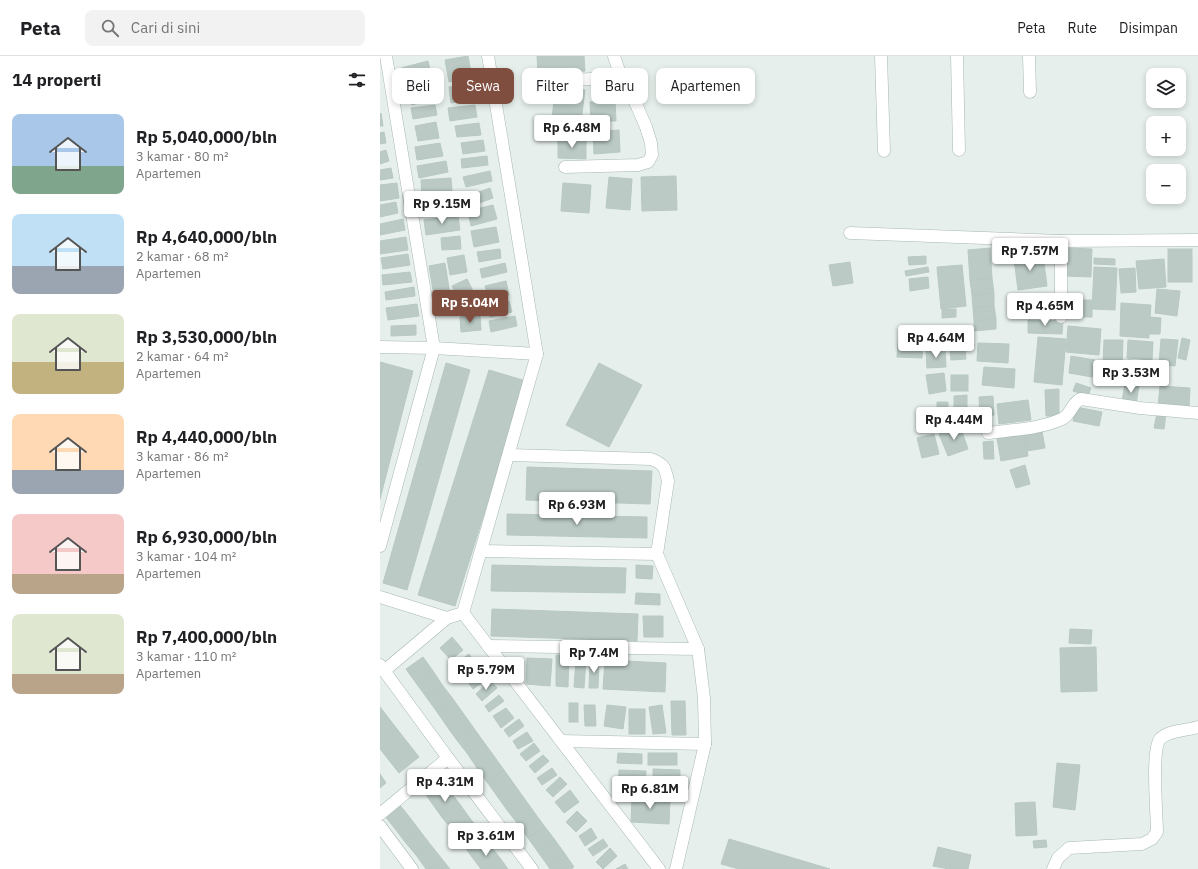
<!DOCTYPE html>
<html lang="id">
<meta charset="utf-8">
<style>
:root{--surface:#fff;--page:#f2f2f2;--text:#202124;--muted:#757577;--line:#e0e0e0;--accent:#7f4e3f}
body{margin:0;font-family:"IBM Plex Sans",sans-serif;background:var(--page);color:var(--text);height:100vh;display:flex;flex-direction:column;font-size:15px;white-space:nowrap}
*{box-sizing:border-box;margin:0}
p{font-size:13px;color:var(--muted)}
.icon{flex:none;width:22px;height:22px;fill:none;stroke:currentColor;stroke-width:2;stroke-linecap:round;stroke-linejoin:round}
.map{position:relative;flex:1;overflow:hidden}
.panel{display:flex;flex-direction:column;background:var(--surface);width:380px}
.panel>*{flex:none}
.hud{position:absolute;left:12px;top:12px;width:380px;height:36px;display:flex;gap:8px}
.tools{position:absolute;left:766px;top:12px;display:grid;gap:8px}
.tools a{display:grid;place-items:center;width:40px;height:40px;border-radius:8px;background:var(--surface);box-shadow:0 2px 6px #0003;font-size:20px}
.price{position:absolute;translate:-50% -34px;padding:0 9px;border-radius:4px;background:#fff;color:#222;font-size:13px;line-height:26px;filter:drop-shadow(0 1px 2px #0008)}
.price::after{content:'';position:absolute;left:50%;top:24px;width:12px;height:9px;margin-left:-6px;background:inherit;clip-path:polygon(0 0,100% 0,50% 100%)}
.price.active{background:var(--accent);color:#fff}
ul{padding:0;list-style:none}
li{display:flex;align-items:center;gap:12px;height:100px;padding:0 12px}
li span{display:grid;place-items:center;flex:none;width:112px;height:80px;border-radius:8px;color:#555}
li>.icon{margin-inline-start:auto}
span .icon{width:48px;height:48px;fill:#fffc;stroke-width:1}
li b{font-size:17px}
h2{display:flex;justify-content:space-between;align-items:center;height:48px;padding:0 12px;font-size:17px}
.pill{padding:0 14px;border-radius:8px;background:var(--surface);box-shadow:0 2px 6px #0003;font-size:14px;line-height:36px}
.pill.active{background:var(--accent);color:#fff}
header{display:flex;align-items:center;gap:24px;box-sizing:border-box;height:56px;padding:0 20px;background:var(--surface);border-bottom:1px solid var(--line)}
header strong{font-size:19px}
nav{display:flex;gap:22px;margin-inline-start:auto;font-size:14px}
.search{width:280px;height:36px;background:var(--page);display:flex;align-items:center;gap:10px;box-sizing:border-box;padding:0 14px;border-radius:8px;color:var(--muted);font-size:15px}
main{display:flex;flex:1;min-height:0}
.map>svg:first-child{display:block}
.building{fill:#bbcac4;stroke:#b8c9c2}
.lines{fill:none;stroke-linecap:round;stroke-linejoin:round}
.minor-casing{stroke:#a8b8b2;stroke-width:13}
.minor{stroke:#fff;stroke-width:12}
</style>
<header>
<strong>Peta</strong>
<div class="search"><svg class="icon" aria-label="search" viewBox="0 0 24 24"><circle cx="10" cy="10" r="6"/><path d="M15 15l6 6"/></svg>Cari di sini</div>
<nav><a>Peta</a><a>Rute</a><a>Disimpan</a></nav>
</header>
<main>
<section class="panel">
<h2>14 properti<svg class="icon" aria-label="filters" viewBox="0 0 24 24"><path d="M4 7h16M4 17h16"/><circle cx="9" cy="7" r="2"/><circle cx="15" cy="17" r="2"/></svg></h2>
<ul>
<li><span style="background:linear-gradient(#a9c7e8 65%,#7fa58c 0)"><svg class="icon" aria-label="home" viewBox="0 0 24 24"><path d="M3 11l9-7 9 7M6 9v11h12V9"/></svg></span><div><b>Rp 5,040,000/bln</b><p>3 kamar · 80 m²</p><p>Apartemen</p></div></li>
<li><span style="background:linear-gradient(#bfe0f5 65%,#9aa5b1 0)"><svg class="icon" aria-label="home" viewBox="0 0 24 24"><path d="M3 11l9-7 9 7M6 9v11h12V9"/></svg></span><div><b>Rp 4,640,000/bln</b><p>2 kamar · 68 m²</p><p>Apartemen</p></div></li>
<li><span style="background:linear-gradient(#dfe7d0 60%,#c2b280 0)"><svg class="icon" aria-label="home" viewBox="0 0 24 24"><path d="M3 11l9-7 9 7M6 9v11h12V9"/></svg></span><div><b>Rp 3,530,000/bln</b><p>2 kamar · 64 m²</p><p>Apartemen</p></div></li>
<li><span style="background:linear-gradient(#ffd9b3 70%,#9aa5b1 0)"><svg class="icon" aria-label="home" viewBox="0 0 24 24"><path d="M3 11l9-7 9 7M6 9v11h12V9"/></svg></span><div><b>Rp 4,440,000/bln</b><p>3 kamar · 86 m²</p><p>Apartemen</p></div></li>
<li><span style="background:linear-gradient(#f6c9c9 75%,#b9a48a 0)"><svg class="icon" aria-label="home" viewBox="0 0 24 24"><path d="M3 11l9-7 9 7M6 9v11h12V9"/></svg></span><div><b>Rp 6,930,000/bln</b><p>3 kamar · 104 m²</p><p>Apartemen</p></div></li>
<li><span style="background:linear-gradient(#dfe7d0 75%,#b9a48a 0)"><svg class="icon" aria-label="home" viewBox="0 0 24 24"><path d="M3 11l9-7 9 7M6 9v11h12V9"/></svg></span><div><b>Rp 7,400,000/bln</b><p>3 kamar · 110 m²</p><p>Apartemen</p></div></li>
</ul>
</section>
<div class="map">
<svg width="818" height="813" viewBox="0 0 818 813">
<rect width="100%" height="100%" fill="#e6efeb"/>
<g class="building">
<path d="M88,0L92,22L69,26L65,4Z"/>
<path d="M157,0H204L205,15L158,17Z"/>
<path d="M48,5L51,18L25,25L21,12Z"/>
<path d="M52,27L57,41L32,49L27,35Z"/>
<path d="M91,28L94,43L71,47L69,31Z"/>
<path d="M176,30L205,34L200,73L171,69Z"/>
<path d="M235,45L236,65H211L210,46Z"/>
<path d="M55,49L57,59L33,63L31,52Z"/>
<path d="M95,49L97,61L70,65L68,52Z"/>
<path d="M1,57L3,70H0V58Z"/>
<path d="M56,66L59,82L38,85L35,70Z"/>
<path d="M99,67L101,79L77,81L75,70Z"/>
<path d="M239,74L240,96L214,98L213,76Z"/>
<path d="M4,76L6,87L0,88V77Z"/>
<path d="M178,83L206,84V103L178,102Z"/>
<path d="M103,84L105,95L83,98L81,87Z"/>
<path d="M60,87L63,100L37,104L35,91Z"/>
<path d="M6,94L9,105L0,108V96Z"/>
<path d="M107,100L108,109L82,112L81,103Z"/>
<path d="M66,105L68,116L39,122L37,110Z"/>
<path d="M11,112L13,122L0,124V114Z"/>
<path d="M110,115L112,125L86,131L83,121Z"/>
<path d="M296,120L297,154L262,155L261,121Z"/>
<path d="M229,121L252,123L250,154L226,152Z"/>
<path d="M71,122L72,136L42,139L41,124Z"/>
<path d="M17,127L19,142L0,145V129Z"/>
<path d="M183,127L211,129L209,157L181,155Z"/>
<path d="M110,132L113,142L91,150L87,140Z"/>
<path d="M72,142L75,154L49,160L46,148Z"/>
<path d="M16,146L18,157L0,161V149Z"/>
<path d="M113,149L117,163L91,170L88,155Z"/>
<path d="M78,160L80,174L46,179L44,164Z"/>
<path d="M23,163L25,174L0,179V168Z"/>
<path d="M116,171L119,186L94,191L91,175Z"/>
<path d="M80,180L81,193L62,194L61,182Z"/>
<path d="M26,181L28,194L0,198V185Z"/>
<path d="M610,192L612,222L590,224L588,194Z"/>
<path d="M687,192L712,193L711,221L686,220Z"/>
<path d="M120,193L121,202L99,206L97,196Z"/>
<rect x="788" y="193" width="24" height="33"/>
<path d="M28,198L30,209L3,213L1,202Z"/>
<path d="M84,199L87,216L70,219L67,202Z"/>
<path d="M663,199L667,230L638,234L634,203Z"/>
<path d="M546,200V208L529,209L528,201Z"/>
<path d="M714,202L735,203V209L714,208Z"/>
<path d="M784,203L786,231L759,233L756,205Z"/>
<path d="M470,206L473,227L453,230L449,209Z"/>
<path d="M65,207L71,245L55,247L49,210Z"/>
<path d="M125,207L127,216L102,222L100,213Z"/>
<path d="M582,209L586,250L561,253L557,211Z"/>
<path d="M548,211L549,216L526,220L525,215Z"/>
<path d="M714,211L737,212L735,254L712,253Z"/>
<path d="M755,212L756,236L741,237L739,213Z"/>
<path d="M30,216L32,226L3,229L2,219Z"/>
<path d="M548,221L549,232L530,235L529,223Z"/>
<path d="M612,222L614,237L592,239L590,224Z"/>
<path d="M87,223L94,237L79,244L72,230Z"/>
<path d="M126,225L129,239L109,244L105,230Z"/>
<path d="M34,231L35,240L6,244L5,236Z"/>
<path d="M777,233L800,235L797,260L775,257Z"/>
<path d="M614,237V250L593,252L592,239Z"/>
<path d="M98,243L101,253L80,258L77,248Z"/>
<path d="M647,243L673,244L672,261L646,260Z"/>
<rect x="695" y="244" width="17" height="17"/>
<path d="M129,245L132,256L110,261L108,250Z"/>
<path d="M741,247L771,249L770,261L781,262L780,278H769V282L740,280Z"/>
<path d="M37,248L39,260L8,264L6,252Z"/>
<path d="M614,250L616,263L594,265L593,252Z"/>
<path d="M562,253H576V261L562,262Z"/>
<path d="M100,259L101,274L81,276L80,261Z"/>
<path d="M135,260L137,270L111,276L109,265Z"/>
<path d="M616,263V273L594,275V265Z"/>
<path d="M648,264L683,265L682,278L648,277Z"/>
<path d="M36,269V279L11,280V270Z"/>
<path d="M688,270L721,273L719,299L686,296Z"/>
<path d="M592,271L594,290L565,293L563,274Z"/>
<path d="M519,276L544,278L542,302L517,301Z"/>
<path d="M658,281L686,283L682,329L654,326Z"/>
<path d="M802,282L810,284L806,304L798,302Z"/>
<path d="M781,283L798,284L795,310L779,308Z"/>
<path d="M724,284H743L742,311L723,310Z"/>
<path d="M748,284L773,286L772,304L747,302Z"/>
<path d="M598,287L629,288L628,307L597,305Z"/>
<path d="M565,293L566,311L547,312L546,295Z"/>
<path d="M585,294L586,303L571,304L570,295Z"/>
<path d="M691,300L715,304L712,321L689,317Z"/>
<path d="M748,304L772,306L771,310L747,309Z"/>
<path d="M0,306L33,315L0,443Z"/>
<path d="M66,307L90,314L27,534L3,527Z"/>
<path d="M219,307L262,329L229,391L186,369Z"/>
<path d="M775,309L786,311L784,323L773,321Z"/>
<path d="M747,310H765V326H746Z"/>
<path d="M604,311L635,313L634,332L602,329Z"/>
<path d="M109,314L146,325L75,550L38,539Z"/>
<path d="M564,317L566,335L549,338L546,319Z"/>
<rect x="571" y="319" width="17" height="16"/>
<path d="M696,327L711,332L708,340L693,335Z"/>
<path d="M745,327L759,329L756,349L742,346Z"/>
<path d="M780,330L810,332L809,352L778,350Z"/>
<path d="M679,333V360H666L665,334Z"/>
<path d="M587,339V357L574,358V340Z"/>
<path d="M613,340L614,359L600,361L599,341Z"/>
<path d="M648,344L651,364L619,368L617,348Z"/>
<path d="M557,346H568V364L557,363Z"/>
<path d="M696,351L722,356L719,370L693,365Z"/>
<path d="M777,357L786,358L784,373L774,372Z"/>
<path d="M580,370L588,393L568,400L559,378Z"/>
<path d="M662,375L665,392L647,395L644,378Z"/>
<path d="M554,378L559,398L542,402L537,382Z"/>
<path d="M644,378L648,400L621,405L617,383Z"/>
<path d="M613,385L614,403H604L603,386Z"/>
<path d="M645,409L650,428L636,432L630,414Z"/>
<path d="M147,411L272,415L270,448L146,444Z"/>
<path d="M127,458L267,461V482L127,479Z"/>
<path d="M112,509L246,512L245,537L111,535Z"/>
<path d="M256,509L273,510L272,523L256,522Z"/>
<path d="M256,537L280,538V549L255,548Z"/>
<path d="M112,553L258,558L257,585L111,580Z"/>
<path d="M263,560H283V581H264Z"/>
<path d="M690,573L712,574L711,588L689,587Z"/>
<path d="M72,581L83,594L71,604L60,592Z"/>
<path d="M716,591L717,635L681,636L680,592Z"/>
<path d="M89,598L96,609L83,619L75,608Z"/>
<path d="M176,599H189L188,631L176,630Z"/>
<path d="M43,601L53,615L36,627L26,613Z"/>
<path d="M147,602L172,603L170,630L146,628Z"/>
<path d="M196,604H206L204,632L194,631Z"/>
<path d="M225,604L286,607L285,636L223,633Z"/>
<path d="M210,605H219L218,632H209Z"/>
<path d="M53,615L63,630L47,642L36,627Z"/>
<path d="M99,615L106,624L93,633L86,623Z"/>
<path d="M110,624L117,632L102,645L96,638Z"/>
<path d="M63,630L73,643L57,656L47,642Z"/>
<path d="M119,639L124,645L109,656L105,650Z"/>
<path d="M73,643L83,657L66,669L57,656Z"/>
<path d="M291,645H305L306,679H292Z"/>
<rect x="189" y="647" width="9" height="19"/>
<path d="M204,649H215L216,670H205Z"/>
<path d="M227,649L246,651L243,673L224,670Z"/>
<path d="M282,649L286,677L273,678L269,651Z"/>
<path d="M0,651L7,660L0,665Z"/>
<path d="M126,652L134,662L121,672L113,660Z"/>
<rect x="249" y="653" width="16" height="25"/>
<path d="M83,657L93,671L76,683L66,669Z"/>
<path d="M7,660L17,673L0,686V665Z"/>
<path d="M139,663L144,670L129,681L124,674Z"/>
<path d="M93,671L103,685L87,697L76,683Z"/>
<path d="M17,673L28,687L8,703L0,693V686Z"/>
<path d="M147,676L153,685L138,693L133,685Z"/>
<path d="M103,685L114,700L97,712L87,697Z"/>
<path d="M28,687L39,701L19,717L8,703Z"/>
<path d="M154,687L160,695L146,705L140,698Z"/>
<path d="M238,697L262,698V708L237,707Z"/>
<rect x="268" y="697" width="29" height="12"/>
<path d="M163,699L169,705L155,717L149,710Z"/>
<path d="M114,700L124,714L107,726L97,712Z"/>
<path d="M677,707L700,709L695,754L673,751Z"/>
<path d="M172,712L177,719L162,729L157,722Z"/>
<path d="M273,713L300,714V734L273,733Z"/>
<path d="M124,714L134,728L117,740L107,726Z"/>
<path d="M239,714L266,715L265,733L238,731Z"/>
<path d="M0,718L6,727L0,732Z"/>
<path d="M59,721L68,733L51,746L42,733Z"/>
<path d="M180,721L187,728L173,741L166,734Z"/>
<path d="M134,728L144,742L127,754L117,740Z"/>
<path d="M68,733L79,747L61,760L51,746Z"/>
<path d="M190,734L199,746L184,757L175,746Z"/>
<path d="M252,741L290,743L289,768L251,766Z"/>
<path d="M144,742L154,756L138,768L127,754Z"/>
<path d="M655,746L657,779L636,780L635,747Z"/>
<path d="M79,747L89,761L72,774L61,760Z"/>
<path d="M19,748L31,763L16,774L4,759Z"/>
<path d="M197,755L207,765L196,776L186,766Z"/>
<path d="M154,756L165,771L148,782L138,768Z"/>
<path d="M89,761L99,774L82,787L72,774Z"/>
<path d="M31,763L40,775L25,786L16,774Z"/>
<path d="M165,771L175,784L158,796L148,782Z"/>
<path d="M211,772L217,782L205,790L199,780Z"/>
<path d="M99,774L109,788L92,801L82,787Z"/>
<path d="M40,775L50,788L36,799L25,786Z"/>
<path d="M223,783L228,790L213,800L208,793Z"/>
<path d="M349,783L450,813H359L341,808Z"/>
<path d="M175,784L185,798L168,810L158,796Z"/>
<path d="M666,784L667,791L654,792L653,785Z"/>
<path d="M50,788L62,803L49,813H46L36,799Z"/>
<path d="M109,788L120,802L105,813H101L92,801Z"/>
<path d="M558,791L591,799L588,813H569L553,810Z"/>
<path d="M230,792L237,800L223,813L216,806Z"/>
<path d="M185,798L194,811L191,813H170L168,810Z"/>
<path d="M120,802L128,813H105Z"/>
<path d="M62,803L70,813H49Z"/>
<path d="M245,808L248,813H236Z"/>
</g>
<g class="lines">
<g class="minor-casing">
<g id="minor">
<path d="M501,0L504,95"/>
<path d="M577,0L579,94"/>
<path d="M649,0L650,36"/>
<path d="M166,26L241,21"/>
<path d="M185,111L258,109L268,106L272,99L271,87L266,71L253,41L241,21L234,0"/>
<path d="M470,177L681,185L818,184"/>
<path d="M681,261V185"/>
<path d="M0,291L54,292L157,298"/>
<path d="M608,377C631,374 660,373 682,363C691,359 692,346 701,343L760,352L818,357"/>
<path d="M129,399L271,403C284,408 285,411 288,425L277,498L318,593L324,642L325,688L296,813"/>
<path d="M0,490L54,292L6,0"/>
<path d="M101,495L277,498"/>
<path d="M0,541L67,562"/>
<path d="M83,557L279,813"/>
<path d="M108,590L318,593"/>
<path d="M0,609L68,702L152,813"/>
<path d="M4,615L67,562L83,557L157,298L108,0"/>
<path d="M181,685L325,688"/>
<path d="M0,758L68,702"/>
<path d="M0,770L32,813"/>
<path d="M673,813L678,802L689,792L762,788L772,783L777,776C777,759 771,694 780,683C789,674 806,675 818,671"/>
</g>
</g>
<use href="#minor" class="minor"/>
</g>
</svg>
<div class="tools">
<a><svg class="icon" aria-label="layers" viewBox="0 0 24 24"><path d="M12 4l9 5-9 5-9-5zM3 14l9 5 9-5"/></svg></a>
<a>+</a>
<a>−</a>
</div>
<b class="price" style="left:192px;top:93px">Rp 6.48M</b>
<b class="price" style="left:62px;top:169px">Rp 9.15M</b>
<b class="price" style="left:650px;top:216px">Rp 7.57M</b>
<b class="price active" style="left:90px;top:268px">Rp 5.04M</b>
<b class="price" style="left:665px;top:271px">Rp 4.65M</b>
<b class="price" style="left:556px;top:303px">Rp 4.64M</b>
<b class="price" style="left:751px;top:338px">Rp 3.53M</b>
<b class="price" style="left:574px;top:385px">Rp 4.44M</b>
<b class="price" style="left:197px;top:470px">Rp 6.93M</b>
<b class="price" style="left:214px;top:618px">Rp 7.4M</b>
<b class="price" style="left:106px;top:635px">Rp 5.79M</b>
<b class="price" style="left:65px;top:747px">Rp 4.31M</b>
<b class="price" style="left:270px;top:754px">Rp 6.81M</b>
<b class="price" style="left:106px;top:801px">Rp 3.61M</b>
<div class="hud">
<a class="pill">Beli</a>
<a class="pill active">Sewa</a>
<a class="pill">Filter</a>
<a class="pill">Baru</a>
<a class="pill">Apartemen</a>
</div>
</div>
</main>
